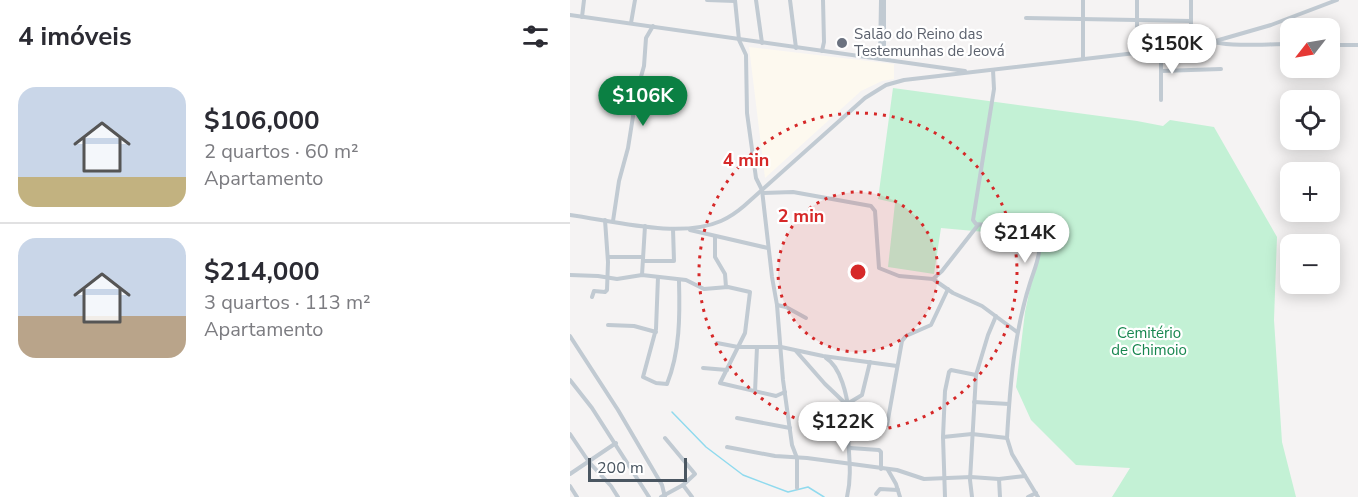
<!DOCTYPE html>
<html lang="pt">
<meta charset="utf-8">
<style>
:root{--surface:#fff;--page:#f7f7f7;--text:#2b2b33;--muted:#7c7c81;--line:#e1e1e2;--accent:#0b8043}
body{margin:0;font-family:"Nunito Sans",sans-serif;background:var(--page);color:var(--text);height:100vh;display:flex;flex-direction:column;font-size:22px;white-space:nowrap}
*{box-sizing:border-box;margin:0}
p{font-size:20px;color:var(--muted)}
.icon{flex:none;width:33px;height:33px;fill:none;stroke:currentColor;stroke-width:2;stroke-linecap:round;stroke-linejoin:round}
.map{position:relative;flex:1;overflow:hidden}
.drawer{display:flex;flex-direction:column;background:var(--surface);width:570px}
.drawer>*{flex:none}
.needle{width:39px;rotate:239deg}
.fabs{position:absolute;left:710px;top:18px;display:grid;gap:12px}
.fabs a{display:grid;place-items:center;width:60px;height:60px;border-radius:12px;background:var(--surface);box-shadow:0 3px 15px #0003;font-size:30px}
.scale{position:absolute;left:18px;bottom:15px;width:99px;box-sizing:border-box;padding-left:6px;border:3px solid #4a5661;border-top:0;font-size:16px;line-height:21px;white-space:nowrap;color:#4a5661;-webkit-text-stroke:4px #fff;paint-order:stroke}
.price{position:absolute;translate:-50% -51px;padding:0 14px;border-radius:21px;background:#fff;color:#222;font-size:20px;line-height:39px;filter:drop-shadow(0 2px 3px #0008)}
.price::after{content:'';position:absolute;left:50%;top:36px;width:18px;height:14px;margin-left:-9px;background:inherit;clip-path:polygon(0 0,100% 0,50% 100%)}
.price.on{background:var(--accent);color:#fff}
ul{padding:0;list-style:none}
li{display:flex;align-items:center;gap:18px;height:150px;padding:0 18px}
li+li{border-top:2px solid var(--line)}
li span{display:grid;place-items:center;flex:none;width:168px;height:120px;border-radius:18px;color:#555}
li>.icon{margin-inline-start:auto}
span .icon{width:72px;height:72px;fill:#fffc;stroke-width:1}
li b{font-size:26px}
h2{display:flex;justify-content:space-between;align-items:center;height:72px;padding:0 18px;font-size:26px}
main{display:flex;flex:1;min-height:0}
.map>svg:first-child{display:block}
.commercial{fill:#fdf9ef}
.green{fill:#c3f1d5}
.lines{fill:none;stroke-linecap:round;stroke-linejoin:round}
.stream{stroke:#90daee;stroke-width:1.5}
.minor{stroke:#c1cad2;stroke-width:4}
.ring{fill:none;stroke:#d62828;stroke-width:3;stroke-dasharray:3 6}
.worship-dot{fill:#6b7280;stroke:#fff;stroke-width:2}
.labels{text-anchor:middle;stroke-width:4.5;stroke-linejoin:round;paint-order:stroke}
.worship-label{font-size:15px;fill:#5b616d;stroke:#fff;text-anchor:start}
.park-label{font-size:15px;fill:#17864f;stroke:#fff}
.centre{fill:#d62828;stroke:#fff;stroke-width:3}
.ring-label{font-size:18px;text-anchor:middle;font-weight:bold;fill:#d62828;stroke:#fff;stroke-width:4.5;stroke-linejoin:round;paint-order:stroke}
</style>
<main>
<section class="drawer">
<h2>4 imóveis<svg class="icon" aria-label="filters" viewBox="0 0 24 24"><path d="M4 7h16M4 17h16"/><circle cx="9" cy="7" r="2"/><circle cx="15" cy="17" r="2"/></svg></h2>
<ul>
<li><span style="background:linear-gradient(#c9d6e8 75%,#c2b280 0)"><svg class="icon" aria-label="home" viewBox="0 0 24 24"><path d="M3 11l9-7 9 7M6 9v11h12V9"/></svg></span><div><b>$106,000</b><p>2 quartos · 60 m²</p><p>Apartamento</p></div></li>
<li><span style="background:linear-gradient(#c9d6e8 65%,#b9a48a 0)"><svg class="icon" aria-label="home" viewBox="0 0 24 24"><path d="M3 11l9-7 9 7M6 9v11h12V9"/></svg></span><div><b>$214,000</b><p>3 quartos · 113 m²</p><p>Apartamento</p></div></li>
</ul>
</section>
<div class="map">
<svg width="788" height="497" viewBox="0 0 788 497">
<rect width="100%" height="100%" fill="#f5f3f3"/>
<path class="commercial" d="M179,47L324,64V79L312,81L291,91L195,178Z"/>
<path class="green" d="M323,88L567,121L593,126L600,120L644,127L707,237L704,320L712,442L726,497H542L560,468L506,465L461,420L446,387L455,312L471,237L371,228L364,274L318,267L325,203L308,199Z"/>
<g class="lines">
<path class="stream" d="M102,412L136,447L173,475L218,492L238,487L254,497"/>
<g class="minor">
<path d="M137,0L165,1"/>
<path d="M165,0L169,40L176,55L177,113L186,178L192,190L202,277L207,305L213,380L222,445L227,458V488"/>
<path d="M186,0L192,43"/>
<path d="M220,0L226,48"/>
<path d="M513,0V59"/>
<path d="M567,0V53"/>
<path d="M0,15L395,71"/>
<path d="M12,17L14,0"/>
<path d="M456,18L621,21"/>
<path d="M61,23L65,0"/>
<path d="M643,42C668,47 694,44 720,44"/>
<path d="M621,45V0"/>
<path d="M759,45H788"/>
<path d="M252,51L254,42L253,0"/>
<path d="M311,57L314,52V0"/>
<path d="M310,59L311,0"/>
<path d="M423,70L424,89L403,220L406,224L464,230C475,248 466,264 460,283C444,333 440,386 437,438L442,454L468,497"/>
<path d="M591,71L651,69"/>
<path d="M591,100V50"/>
<path d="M193,193L223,192L301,206L305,211L309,268L329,276L363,279L383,293L412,306L447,332"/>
<path d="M0,215C44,221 110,239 151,221C160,217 167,212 174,206L295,98L316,85L334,80L591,50L642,42L701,25L767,0"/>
<path d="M43,221L49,181L58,148L67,91L74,66L76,38L83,26"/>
<path d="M120,230L198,248"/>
<path d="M145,237V257L155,274L156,287"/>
<path d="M38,257H73"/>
<path d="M73,261H104L103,229"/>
<path d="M0,275L28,276L47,279L72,275L116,280L134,289L158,287L180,292L175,333L150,383L206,396L215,392"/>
<path d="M72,275L75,226"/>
<path d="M88,277L86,329L73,377L86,383L97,384C110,352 110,315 109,281"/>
<path d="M363,279L372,271L408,225"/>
<path d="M22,297L24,291L35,292L37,290L38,262L35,220"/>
<path d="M207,305L216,307L236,318"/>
<path d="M38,325L64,326L86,332"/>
<path d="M0,336L48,410L92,485L95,497"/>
<path d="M147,343L168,347H211L253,356L327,366"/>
<path d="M226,351L255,384L276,404"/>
<path d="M256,358C271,367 277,396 279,413C280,421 278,429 278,436C279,457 282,476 277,497"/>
<path d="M133,368L157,370"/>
<path d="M0,380L22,408L79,497"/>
<path d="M185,392L187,347"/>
<path d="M404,402L439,404"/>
<path d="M277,404L292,395L300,362"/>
<path d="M167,418L220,428"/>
<path d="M238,423L264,422L279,426L317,425L332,341L336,336L361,325L378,289"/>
<path d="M0,434L19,462L41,486L48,497"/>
<path d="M373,437L402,434L437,438"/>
<path d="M157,447L205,456L237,458L327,470L354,479L401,477L429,479L455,476"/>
<path d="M280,448L309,450L311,452V469"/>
<path d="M318,470L326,484L330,497"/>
<path d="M0,474L46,443"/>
<path d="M429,479L430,497"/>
<path d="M113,485L122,497"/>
<path d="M0,486L7,497"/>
<path d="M306,494L310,489L328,490"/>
<path d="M91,497L113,485L125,474L95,438"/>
<path d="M375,497L373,437L375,391L379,372L381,370L406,375"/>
<path d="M402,497L400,480L406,375L418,335L426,316"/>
<path d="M458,497L466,493"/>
</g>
</g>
<circle cx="288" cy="272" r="80" fill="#d62828" fill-opacity=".12"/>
<g class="ring">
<circle cx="288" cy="272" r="80"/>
<circle cx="288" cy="272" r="159"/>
</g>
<circle class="worship-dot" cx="272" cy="43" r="6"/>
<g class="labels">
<g class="worship-label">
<text x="284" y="39">Salão do Reino das<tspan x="284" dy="17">Testemunhas de Jeová</tspan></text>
</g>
<g class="park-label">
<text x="579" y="338">Cemitério<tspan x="579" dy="17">de Chimoio</tspan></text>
</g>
</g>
<circle cx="288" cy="272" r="9" class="centre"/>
<g class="ring-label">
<text x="176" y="166">4 min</text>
<text x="231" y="222">2 min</text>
</g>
</svg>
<div class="fabs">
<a><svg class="needle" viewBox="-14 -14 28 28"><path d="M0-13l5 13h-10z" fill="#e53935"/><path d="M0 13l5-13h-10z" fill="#7c7c81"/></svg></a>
<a><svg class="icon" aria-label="locate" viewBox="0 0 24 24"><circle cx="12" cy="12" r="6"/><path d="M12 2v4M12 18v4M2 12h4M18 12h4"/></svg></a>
<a>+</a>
<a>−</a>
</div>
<div class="scale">200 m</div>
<b class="price" style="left:602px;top:75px">$150K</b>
<b class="price on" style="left:73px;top:127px">$106K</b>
<b class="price" style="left:455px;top:264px">$214K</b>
<b class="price" style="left:273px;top:453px">$122K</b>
</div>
</main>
